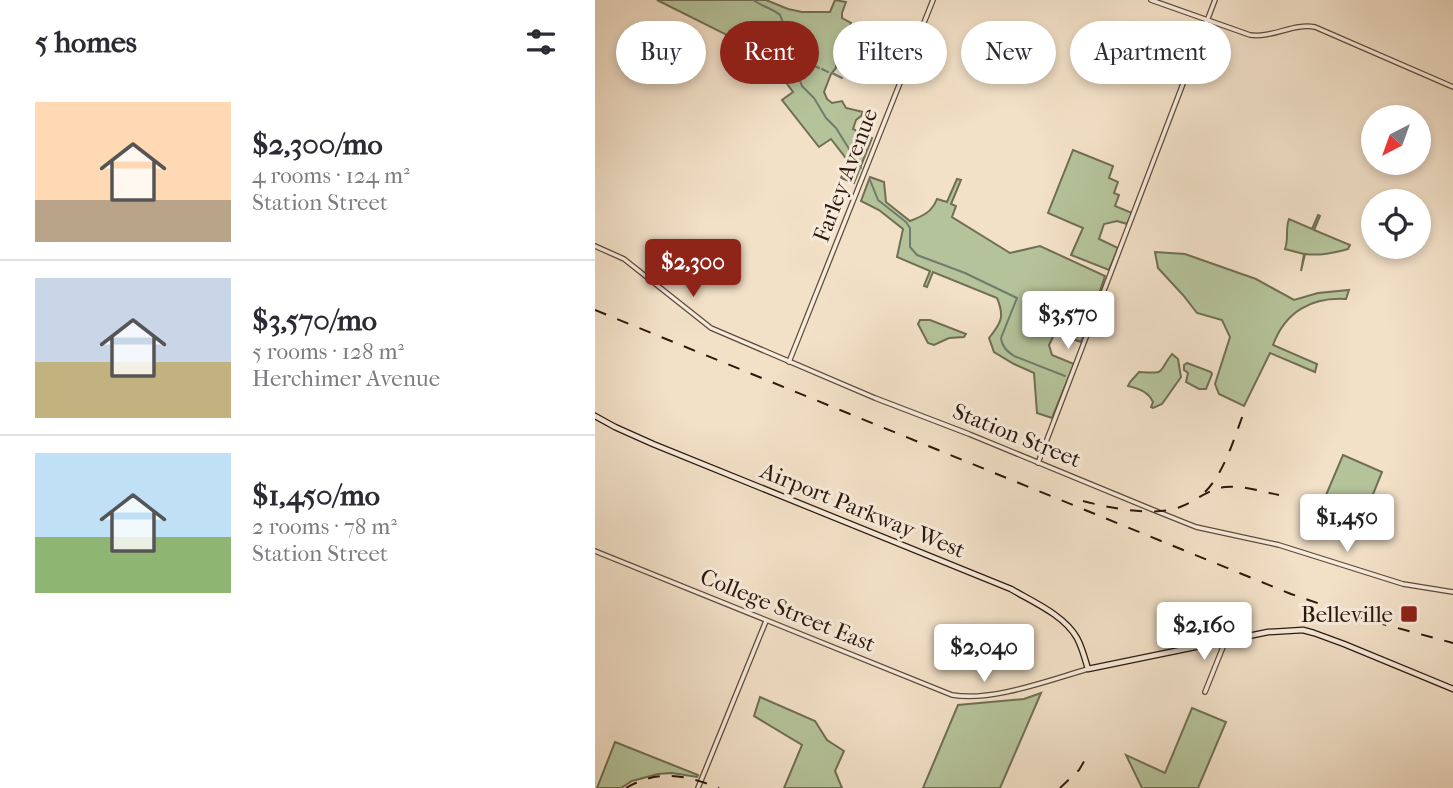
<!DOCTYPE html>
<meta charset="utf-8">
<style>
:root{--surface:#fff;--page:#f7f7f7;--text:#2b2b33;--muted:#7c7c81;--line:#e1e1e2;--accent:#8f2418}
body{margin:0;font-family:"IM FELL French Canon",serif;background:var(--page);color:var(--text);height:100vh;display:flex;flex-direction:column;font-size:26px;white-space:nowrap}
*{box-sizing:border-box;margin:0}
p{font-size:23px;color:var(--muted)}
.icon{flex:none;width:38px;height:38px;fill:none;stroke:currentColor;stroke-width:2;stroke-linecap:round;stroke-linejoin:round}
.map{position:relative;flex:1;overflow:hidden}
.sheet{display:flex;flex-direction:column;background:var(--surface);width:595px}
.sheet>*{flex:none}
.banner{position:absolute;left:21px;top:21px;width:665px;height:63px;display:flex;gap:14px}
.needle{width:46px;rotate:221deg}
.controls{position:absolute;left:766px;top:105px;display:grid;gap:14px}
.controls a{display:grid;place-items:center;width:70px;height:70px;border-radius:50%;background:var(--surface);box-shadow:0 4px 10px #0003;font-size:35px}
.price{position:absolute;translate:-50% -60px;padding:0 16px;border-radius:7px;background:#fff;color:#222;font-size:23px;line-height:46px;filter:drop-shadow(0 2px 4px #0008)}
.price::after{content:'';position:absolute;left:50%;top:42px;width:21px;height:16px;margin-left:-10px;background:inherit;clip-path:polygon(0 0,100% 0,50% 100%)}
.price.selected{background:var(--accent);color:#fff}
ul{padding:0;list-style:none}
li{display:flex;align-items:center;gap:21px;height:175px;padding:0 35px}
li+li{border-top:2px solid var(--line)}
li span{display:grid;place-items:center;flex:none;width:196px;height:140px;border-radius:0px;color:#555}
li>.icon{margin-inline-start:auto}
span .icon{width:84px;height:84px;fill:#fffc;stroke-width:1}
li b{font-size:30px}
h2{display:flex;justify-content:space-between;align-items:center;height:84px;padding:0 35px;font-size:30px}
.tag{padding:0 24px;border-radius:32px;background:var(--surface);box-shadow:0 4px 10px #0003;font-size:24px;line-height:63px}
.tag.selected{background:var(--accent);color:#fff}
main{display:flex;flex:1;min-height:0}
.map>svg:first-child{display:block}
.green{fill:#b5c39a;stroke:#706e54;stroke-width:2}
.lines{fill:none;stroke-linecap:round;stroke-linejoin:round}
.stream{stroke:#6f7c6e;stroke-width:2}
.tertiary-casing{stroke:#5e4a3c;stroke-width:6}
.secondary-casing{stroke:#2c180d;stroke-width:7}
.tertiary{stroke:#f7ebdb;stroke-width:3.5}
.secondary{stroke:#f7ebdb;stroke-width:4.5}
.rail{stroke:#2c180d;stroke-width:2;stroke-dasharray:12 12;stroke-linecap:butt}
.poi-dot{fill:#8f2418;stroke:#f7ebdb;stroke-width:2.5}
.labels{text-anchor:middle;stroke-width:6;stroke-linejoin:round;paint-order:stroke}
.street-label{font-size:23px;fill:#2c180d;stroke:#f7ebdb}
.poi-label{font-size:23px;fill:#2c180d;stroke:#f7ebdb;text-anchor:end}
</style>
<main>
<section class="sheet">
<h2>5 homes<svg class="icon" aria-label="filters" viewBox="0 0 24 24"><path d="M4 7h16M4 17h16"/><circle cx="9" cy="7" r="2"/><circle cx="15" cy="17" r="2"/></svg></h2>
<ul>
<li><span style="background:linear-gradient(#ffd9b3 70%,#b9a48a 0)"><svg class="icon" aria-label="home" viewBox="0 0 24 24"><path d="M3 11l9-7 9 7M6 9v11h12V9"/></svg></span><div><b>$2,300/mo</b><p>4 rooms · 124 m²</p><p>Station Street</p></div></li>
<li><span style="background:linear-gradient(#c9d6e8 60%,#c2b280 0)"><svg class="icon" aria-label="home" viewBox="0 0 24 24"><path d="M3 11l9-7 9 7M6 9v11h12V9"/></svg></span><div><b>$3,570/mo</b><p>5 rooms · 128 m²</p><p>Herchimer Avenue</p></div></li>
<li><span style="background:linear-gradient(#bfe0f5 60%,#8fb573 0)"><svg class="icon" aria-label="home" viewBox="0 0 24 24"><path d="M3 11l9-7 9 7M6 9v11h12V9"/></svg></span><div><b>$1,450/mo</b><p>2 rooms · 78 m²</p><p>Station Street</p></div></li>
</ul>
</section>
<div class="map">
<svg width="858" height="788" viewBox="0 0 858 788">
<rect width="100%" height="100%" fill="#f2e0c7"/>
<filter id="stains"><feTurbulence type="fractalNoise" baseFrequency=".00286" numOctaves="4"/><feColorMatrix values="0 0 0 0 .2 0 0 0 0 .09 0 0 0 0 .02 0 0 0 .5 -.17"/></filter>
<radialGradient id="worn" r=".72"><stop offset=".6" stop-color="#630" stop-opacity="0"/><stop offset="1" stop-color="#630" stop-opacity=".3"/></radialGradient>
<g class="green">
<path d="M62,0H171L193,9L207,12H235L240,0L251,2L247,13V18L256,23L250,43L241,62V68L236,74L229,92L232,99L237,103L247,101L251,108L268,112L266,116L261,120L258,129L277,138L259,183L246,178L253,161L236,139L224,147L187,100L198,92L170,54Z"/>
<path d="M478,150L518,166L514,178L523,182L519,193L524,195L520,206L537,213L532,224L522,221L509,224L504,239L523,248L514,270L476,255L488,228L453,213Z"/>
<path d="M275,177L289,182L291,202L315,221C328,216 337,212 342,199L352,202L362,179L366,180L356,204L361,206L357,217L415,253L445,246L510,276L495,321L485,315L476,312L473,319L482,327L492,330L486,342L460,333L454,345L457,355L479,364L457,418L442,413L439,373L419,364L399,352L394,338C406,323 410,317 402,298L338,272L332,287L329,286L335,271L302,257L308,229L284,210L266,201Z"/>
<path d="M723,215L725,216L719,230L755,245L753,249C738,253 725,256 710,254L706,271L709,254L690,249C694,239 690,229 694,219L717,229Z"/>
<path d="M560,252L590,254L661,279L699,300L723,293L754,290L751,299C716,297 690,312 678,345L722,364L720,372L675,353L649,406L624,394L620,384L635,337L627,320L602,313L588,295L563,268Z"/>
<path d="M325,320H335L371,334L369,337L354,338L339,345L333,343L323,324Z"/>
<path d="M577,354L583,359L586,377L567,404L558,408L556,407L558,402C553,391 544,389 533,386L535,382L544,372C572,374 562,373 577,354Z"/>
<path d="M592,363L616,372L617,374L611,389H604L591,382L593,373L589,370V365Z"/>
<path d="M748,455L787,472L770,514L735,500L731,495Z"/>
<path d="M446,693L405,788H328L363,705L429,699Z"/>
<path d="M165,697L220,721L232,740L249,751L240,771L247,788H189L207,745L159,716Z"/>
<path d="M597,708L631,722L603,788H547L531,755L570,773Z"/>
<path d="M20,742L103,775L102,777L77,773L63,774L37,781L26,788H2Z"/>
</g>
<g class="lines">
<g class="stream">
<path d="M158,0C166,6 179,9 185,15L195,40L203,76L207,86L219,98L231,118L241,128L266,168"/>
<path d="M200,57L224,68"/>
<path d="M227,69L233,72"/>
<path d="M237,73L247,78"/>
<path d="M275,180L283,200L311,222L315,228V247L322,255L370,273L422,298L406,338C407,347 412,351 419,356L470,376"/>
</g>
<g class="tertiary-casing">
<g id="tertiary">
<path d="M556,0L655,35C678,38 698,23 720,27L858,87"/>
<path d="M0,246L29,259L116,328L280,398L374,434L561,511L601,527L684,545L808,584L858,592"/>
<path d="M194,362L338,0"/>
<path d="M443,463L620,0"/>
<path d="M0,551L357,695C397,702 454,680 493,669"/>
<path d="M610,692L630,642"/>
<path d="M103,788L171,621"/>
</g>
</g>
<g class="secondary-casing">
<path id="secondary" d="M0,416L20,427L58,444L416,589C438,602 469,615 482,638C487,647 490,659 493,669L673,632L708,630L719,633L749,644L858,689"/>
</g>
<use href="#tertiary" class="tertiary"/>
<use href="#secondary" class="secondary"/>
<g class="rail">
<path d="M0,310L696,594L769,619L858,643"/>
<path d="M610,492C631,471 640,434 651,407"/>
<path d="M488,501C514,508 561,517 585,507C601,501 613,489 630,487C647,485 668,492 684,495"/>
<path d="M31,788C63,769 91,775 124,788"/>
<path d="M465,788L484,770L494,753"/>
</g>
</g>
<rect class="poi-dot" x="805" y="605" width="18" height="18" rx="3.5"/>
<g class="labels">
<g class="street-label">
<text transform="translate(250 175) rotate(-69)" y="8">Farley Avenue</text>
<text transform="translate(422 435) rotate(22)" y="8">Station Street</text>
<text transform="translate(268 510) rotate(22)" y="8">Airport Parkway West</text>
<text transform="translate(193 610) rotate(22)" y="8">College Street East</text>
</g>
<g class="poi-label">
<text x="798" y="622">Belleville</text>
</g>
</g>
<rect width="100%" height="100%" filter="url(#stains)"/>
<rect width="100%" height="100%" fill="url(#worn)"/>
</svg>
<div class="controls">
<a><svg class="needle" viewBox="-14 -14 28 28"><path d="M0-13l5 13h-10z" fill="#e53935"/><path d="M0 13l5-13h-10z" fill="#7c7c81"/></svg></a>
<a><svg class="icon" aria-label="locate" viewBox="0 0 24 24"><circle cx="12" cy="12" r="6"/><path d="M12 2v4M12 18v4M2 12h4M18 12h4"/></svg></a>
</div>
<b class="price selected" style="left:98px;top:299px">$2,300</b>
<b class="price" style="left:473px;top:351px">$3,570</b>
<b class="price" style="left:752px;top:554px">$1,450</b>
<b class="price" style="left:609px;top:662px">$2,160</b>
<b class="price" style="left:389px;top:684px">$2,040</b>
<div class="banner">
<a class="tag">Buy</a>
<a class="tag selected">Rent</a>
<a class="tag">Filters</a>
<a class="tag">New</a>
<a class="tag">Apartment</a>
</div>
</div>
</main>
